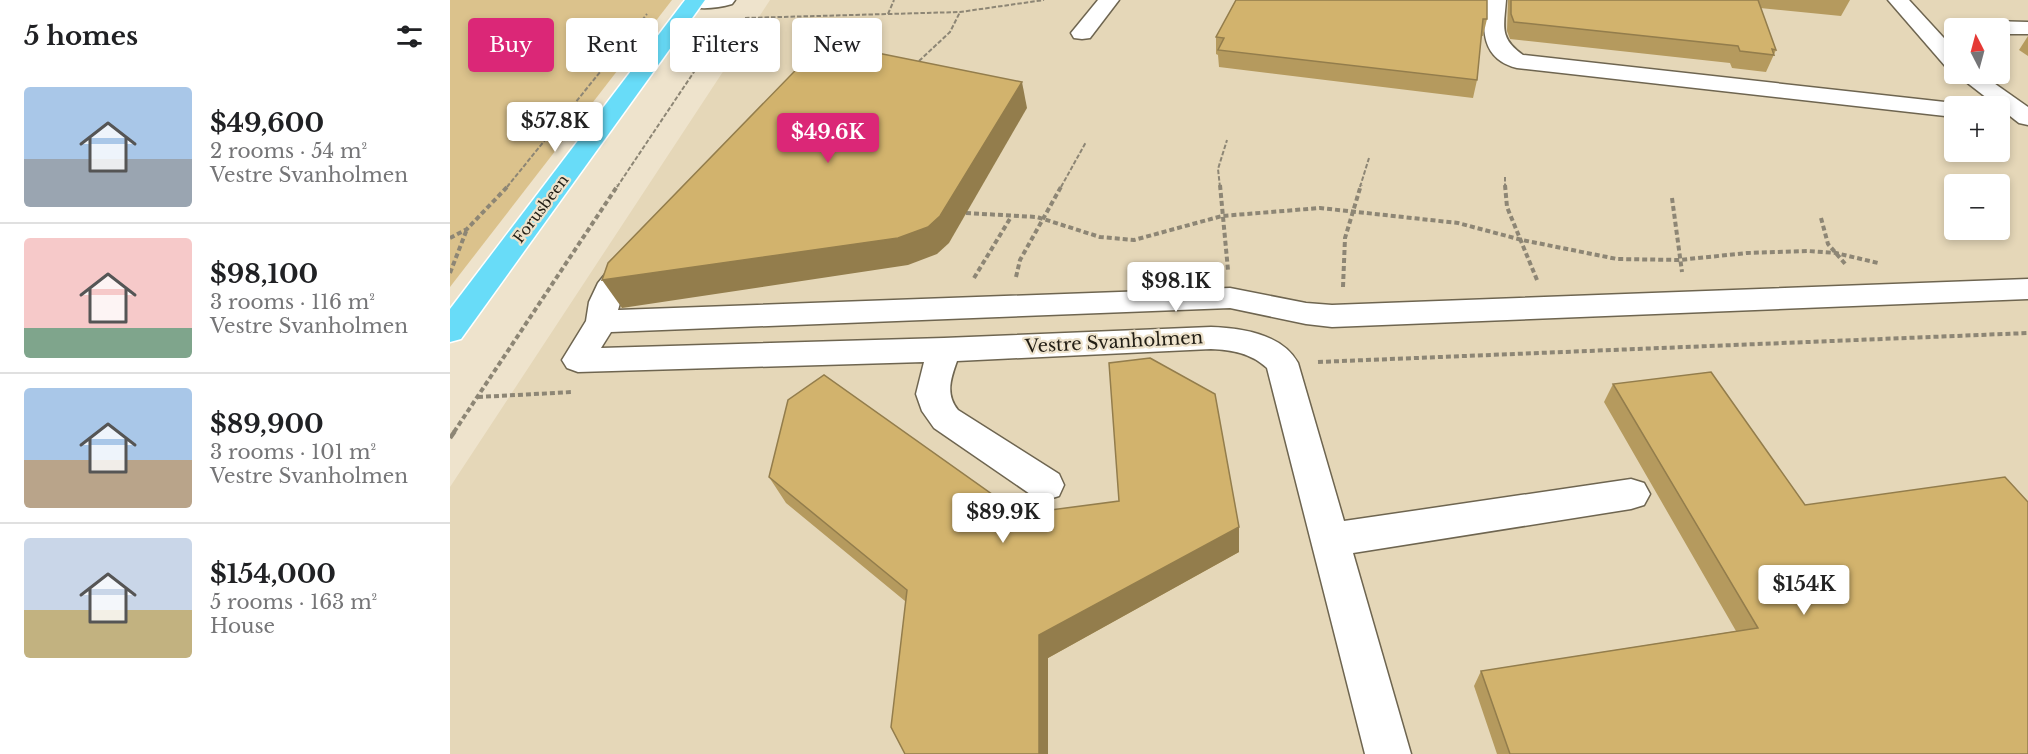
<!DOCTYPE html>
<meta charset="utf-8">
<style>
:root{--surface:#fff;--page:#f2f2f2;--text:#202124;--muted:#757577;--line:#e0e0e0;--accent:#db2777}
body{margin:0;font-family:"Libre Baskerville",serif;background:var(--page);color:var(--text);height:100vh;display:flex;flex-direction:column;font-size:22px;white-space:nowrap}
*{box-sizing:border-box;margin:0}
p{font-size:20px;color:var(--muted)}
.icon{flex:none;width:33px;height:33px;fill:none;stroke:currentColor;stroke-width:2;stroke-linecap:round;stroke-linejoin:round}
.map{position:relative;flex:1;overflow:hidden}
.side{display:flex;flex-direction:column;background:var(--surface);width:450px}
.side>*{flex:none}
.top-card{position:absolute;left:18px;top:18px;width:570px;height:54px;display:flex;gap:12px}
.needle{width:39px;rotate:354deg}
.tools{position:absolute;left:1494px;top:18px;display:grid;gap:12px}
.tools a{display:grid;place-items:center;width:66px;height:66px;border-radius:6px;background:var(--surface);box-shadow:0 3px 9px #0003;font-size:30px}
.price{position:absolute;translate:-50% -51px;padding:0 14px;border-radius:6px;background:#fff;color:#222;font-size:20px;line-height:39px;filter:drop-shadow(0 2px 3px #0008)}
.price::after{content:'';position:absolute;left:50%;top:36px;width:18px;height:14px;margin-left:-9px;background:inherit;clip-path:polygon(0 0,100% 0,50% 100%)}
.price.current{background:var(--accent);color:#fff}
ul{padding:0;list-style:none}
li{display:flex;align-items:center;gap:18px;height:150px;padding:0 24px}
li+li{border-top:2px solid var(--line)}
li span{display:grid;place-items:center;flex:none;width:168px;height:120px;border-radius:6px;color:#555}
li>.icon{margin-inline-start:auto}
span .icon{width:72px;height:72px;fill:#fffc;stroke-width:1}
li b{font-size:26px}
h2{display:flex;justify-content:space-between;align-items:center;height:72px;padding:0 24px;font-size:26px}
.pill{padding:0 21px;border-radius:6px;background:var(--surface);box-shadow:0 3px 9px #0003;font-size:21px;line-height:54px}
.pill.current{background:var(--accent);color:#fff}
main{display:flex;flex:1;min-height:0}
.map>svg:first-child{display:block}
.built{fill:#e5d7b8;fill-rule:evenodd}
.green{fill:#dbc28c}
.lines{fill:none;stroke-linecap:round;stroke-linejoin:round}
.minor-casing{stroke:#6e6550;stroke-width:3}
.major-casing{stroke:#fff;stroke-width:3}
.path-far2{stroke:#8d8675;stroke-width:2;stroke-dasharray:4.5 2;stroke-linecap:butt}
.path-far1{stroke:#8d8675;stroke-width:4;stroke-dasharray:5 3;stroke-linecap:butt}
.path{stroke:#8d8675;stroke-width:4.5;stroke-dasharray:8 4;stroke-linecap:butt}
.minor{fill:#fff;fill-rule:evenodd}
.major{fill:#68dcf8;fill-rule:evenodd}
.wall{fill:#b59a5e}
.shaded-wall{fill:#937d4c}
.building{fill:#d2b36d;stroke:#937d4c;stroke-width:1.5}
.labels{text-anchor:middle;stroke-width:4.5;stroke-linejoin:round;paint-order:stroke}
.far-street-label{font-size:15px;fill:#211d14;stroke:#eee3cc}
.street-label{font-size:18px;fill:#211d14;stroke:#eee3cc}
</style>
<main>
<section class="side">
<h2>5 homes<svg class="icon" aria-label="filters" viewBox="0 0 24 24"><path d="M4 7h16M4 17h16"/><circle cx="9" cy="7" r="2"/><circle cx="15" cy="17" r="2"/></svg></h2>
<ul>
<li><span style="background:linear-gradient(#a9c7e8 60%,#9aa5b1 0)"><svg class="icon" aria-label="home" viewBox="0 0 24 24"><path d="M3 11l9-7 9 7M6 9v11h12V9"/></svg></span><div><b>$49,600</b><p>2 rooms · 54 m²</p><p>Vestre Svanholmen</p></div></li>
<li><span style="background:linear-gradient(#f6c9c9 75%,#7fa58c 0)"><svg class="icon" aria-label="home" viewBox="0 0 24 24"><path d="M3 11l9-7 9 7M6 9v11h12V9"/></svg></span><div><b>$98,100</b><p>3 rooms · 116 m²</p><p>Vestre Svanholmen</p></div></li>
<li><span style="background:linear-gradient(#a9c7e8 60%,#b9a48a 0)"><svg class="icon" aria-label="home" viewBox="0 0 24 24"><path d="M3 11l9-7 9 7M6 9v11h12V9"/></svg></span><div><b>$89,900</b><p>3 rooms · 101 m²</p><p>Vestre Svanholmen</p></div></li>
<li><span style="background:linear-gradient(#c9d6e8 60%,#c2b280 0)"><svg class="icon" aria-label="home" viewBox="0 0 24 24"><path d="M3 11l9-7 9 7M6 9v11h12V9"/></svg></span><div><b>$154,000</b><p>5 rooms · 163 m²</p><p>House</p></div></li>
</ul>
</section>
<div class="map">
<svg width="1578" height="754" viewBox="0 0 1578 754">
<rect width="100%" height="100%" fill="#eee3cc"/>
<path class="built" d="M320,0H1578V754H0V487ZM1504,28H1550V74H1504ZM1504,106H1550V152H1504ZM1504,184H1550V230H1504Z"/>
<path class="green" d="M0,0H222L0,287Z"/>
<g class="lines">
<g class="minor-casing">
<g id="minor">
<path d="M235,0H285L282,4C268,8 251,10 237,6L234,2Z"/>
<path d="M648,0H669L640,38L632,39L624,38L621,33Z"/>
<path d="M1036,0H1056C1054,27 1049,38 1073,55L1504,103L1514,106H1504V117L1067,68C1031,59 1032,29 1036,0Z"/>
<path d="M1438,0H1459L1504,49V69L1496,67Z"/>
<path d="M1540,21L1578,22V34H1550V28H1531L1533,23Z"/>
<path d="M1506,74H1531L1578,107V125L1569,123Z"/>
<path d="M187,245L197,247L201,254L173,293L168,310L780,288L856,303L882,305L1578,279V299L882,327L856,324L780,308L161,332L151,348L494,338L761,327C792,328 832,334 848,363L894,521L1181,479L1194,483L1200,494L1194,505L1181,509L903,553L961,754H915L817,368C801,353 782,350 761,349L507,361C501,378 495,394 508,410L609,474L614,485L609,496L596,500L583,496L484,428L472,411L466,394L474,362L128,372L117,368L112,360L136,321L139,302L148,283L177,247Z"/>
</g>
</g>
<g class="major-casing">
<path id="major" d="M235,0H255L11,339L0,342V309Z"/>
</g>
<g class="path-far2">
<path d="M438,14L444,0"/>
<path d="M295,18L510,12L594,0"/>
<path d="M469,61L500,32L510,12"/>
<path d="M1055,177V187"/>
<path d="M57,187L197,14"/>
<path d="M167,187L274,27"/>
<path d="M611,187L636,142"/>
<path d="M770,187L768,169L777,140"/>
<path d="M910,187L919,158"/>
</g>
<g class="path-far1">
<path d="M770,185L778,270"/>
<path d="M1055,185L1057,207L1087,280"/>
<path d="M1222,198L1232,272"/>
<path d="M516,213L587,217L650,237L684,240L772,216L870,208L1008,223L1072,240L1167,259L1229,260L1297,253L1358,251L1386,253L1428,263"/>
<path d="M1371,218L1378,244L1397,266"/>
<path d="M0,238L17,229L59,185"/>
<path d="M0,273L17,229"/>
<path d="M566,277L570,260L612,185"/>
<path d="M524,278L561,217"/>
<path d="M893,287L895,238L911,185"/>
<path d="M868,362L1578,333"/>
<path d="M28,397L123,392"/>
<path d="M4,432L168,185"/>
</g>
<path class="path" d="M0,438L5,431"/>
<use href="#minor" class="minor"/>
<use href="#major" class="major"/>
</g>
<g class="wall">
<path d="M786,0L1037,19L1033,36H1031L1027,80L1023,98L769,67L768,55L766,54V37Z"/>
<path d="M1058,0H1400L1391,16L1310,8L1326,50L1316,72L1282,68L1280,63L1060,39L1057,31Z"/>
<path d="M1578,36V56L1569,50Z"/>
<path d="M1163,384L1355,505L1578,754H1047L1024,686L1031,671L1286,631L1154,402Z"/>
<path d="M319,477L570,514L789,552L598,658V754H455V601L336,503Z"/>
</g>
<g class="shaded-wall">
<path d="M572,82L577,108L499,243L487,254L458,265L172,308L152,280Z"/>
<path d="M789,527V552L598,658V754H589V635Z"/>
</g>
<g class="building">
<path d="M786,0H1037V19H1033L1027,80L768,50L774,38L766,37Z"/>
<path d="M1061,0H1308L1326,50L1322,49L1324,55L1290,51L1288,46L1064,22L1061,14Z"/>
<path d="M373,42L572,82L490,216L478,227L448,238L152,280L158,263Z"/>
<path d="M700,358L765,394L789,527L589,635V754H455L441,727L457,590L319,477L338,400L374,375L570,514L669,501L659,363Z"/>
<path d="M1261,372L1355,505L1555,477L1578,502V754H1060L1031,671L1308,628L1163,384Z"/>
</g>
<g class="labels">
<g class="far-street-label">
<text transform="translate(91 209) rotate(-53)" y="5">Forusbeen</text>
</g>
<g class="street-label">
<text transform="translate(664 342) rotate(-3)" y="6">Vestre Svanholmen</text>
</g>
</g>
</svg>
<div class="tools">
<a><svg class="needle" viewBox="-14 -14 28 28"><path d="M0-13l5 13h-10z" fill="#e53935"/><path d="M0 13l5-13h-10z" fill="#757577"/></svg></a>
<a>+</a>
<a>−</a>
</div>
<b class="price" style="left:105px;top:153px">$57.8K</b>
<b class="price current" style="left:378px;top:164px">$49.6K</b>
<b class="price" style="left:726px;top:313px">$98.1K</b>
<b class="price" style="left:553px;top:544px">$89.9K</b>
<b class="price" style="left:1354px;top:616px">$154K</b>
<div class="top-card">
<a class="pill current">Buy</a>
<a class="pill">Rent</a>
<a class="pill">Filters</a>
<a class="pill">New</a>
</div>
</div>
</main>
